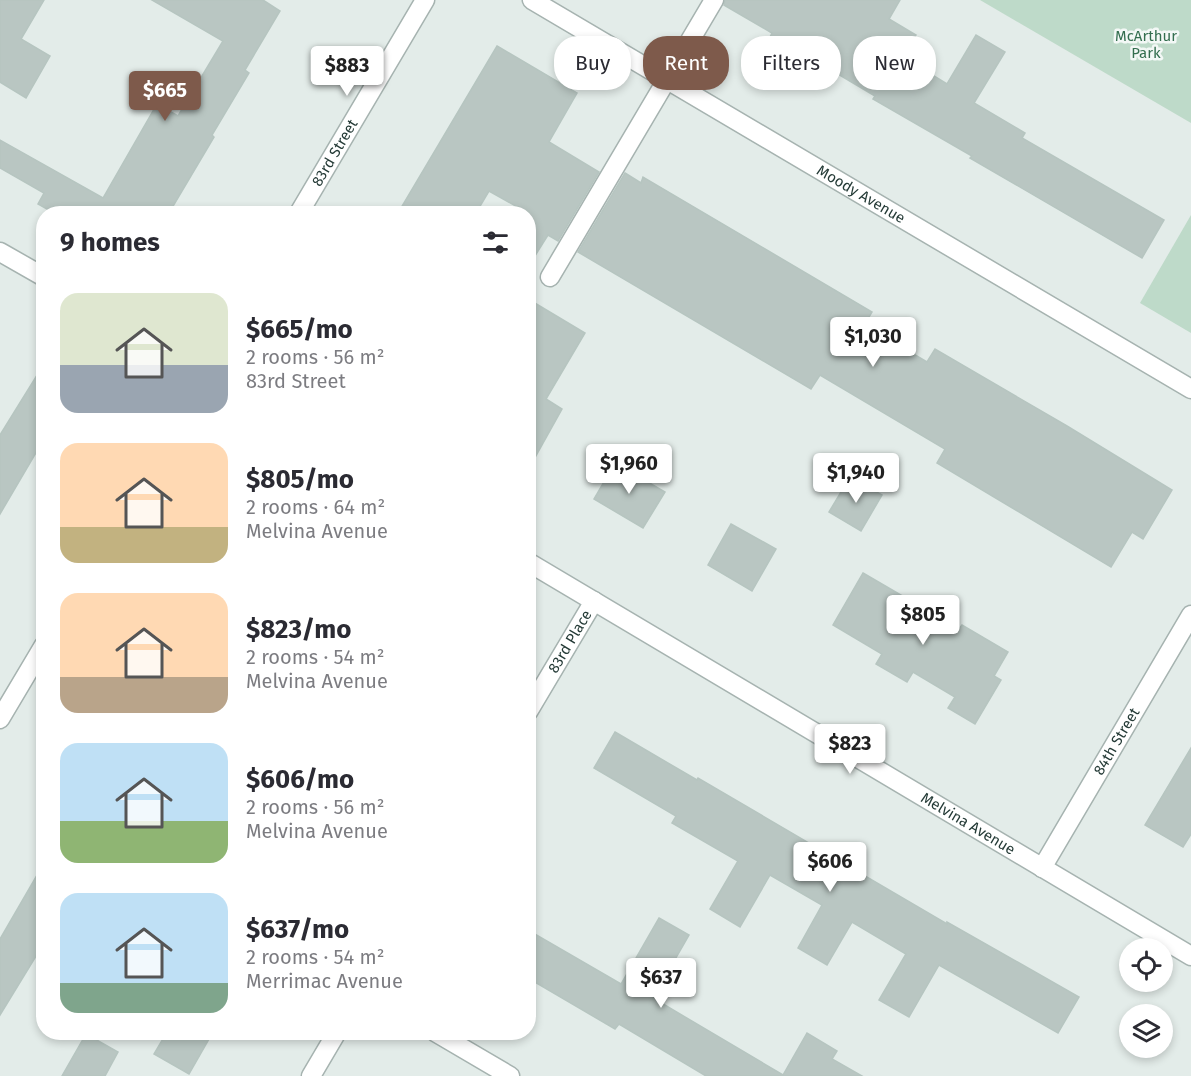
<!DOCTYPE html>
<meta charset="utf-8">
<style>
:root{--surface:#fff;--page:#f7f7f7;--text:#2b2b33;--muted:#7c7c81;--accent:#7e5a4b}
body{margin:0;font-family:"Fira Sans",sans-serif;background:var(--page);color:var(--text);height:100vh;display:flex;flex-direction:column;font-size:22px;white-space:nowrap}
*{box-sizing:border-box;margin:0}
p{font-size:20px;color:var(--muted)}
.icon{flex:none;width:33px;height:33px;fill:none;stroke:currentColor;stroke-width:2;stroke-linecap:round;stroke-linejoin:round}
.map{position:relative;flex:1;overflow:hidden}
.panel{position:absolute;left:36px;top:206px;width:500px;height:834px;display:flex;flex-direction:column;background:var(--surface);border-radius:24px;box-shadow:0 3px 9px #0003}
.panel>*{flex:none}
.banner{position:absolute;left:554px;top:36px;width:548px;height:54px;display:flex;gap:12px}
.buttons{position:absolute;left:1119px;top:938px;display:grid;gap:12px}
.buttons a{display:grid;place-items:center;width:54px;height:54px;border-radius:50%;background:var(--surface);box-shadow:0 3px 9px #0003;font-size:30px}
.price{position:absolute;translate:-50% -51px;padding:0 14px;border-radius:6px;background:#fff;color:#222;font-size:20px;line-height:39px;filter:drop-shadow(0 2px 3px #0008)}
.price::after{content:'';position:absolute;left:50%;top:36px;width:18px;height:14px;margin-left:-9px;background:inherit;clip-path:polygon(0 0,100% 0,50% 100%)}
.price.on{background:var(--accent);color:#fff}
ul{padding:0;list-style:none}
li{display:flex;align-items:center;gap:18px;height:150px;padding:0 24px}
li span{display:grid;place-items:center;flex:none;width:168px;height:120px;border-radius:18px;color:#555}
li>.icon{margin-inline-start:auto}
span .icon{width:72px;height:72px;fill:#fffc;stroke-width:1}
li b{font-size:26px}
h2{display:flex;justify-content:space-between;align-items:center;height:72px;padding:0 24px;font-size:26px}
.chip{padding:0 21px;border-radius:24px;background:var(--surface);box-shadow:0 3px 9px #0003;font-size:21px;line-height:54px}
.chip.on{background:var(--accent);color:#fff}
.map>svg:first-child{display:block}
.green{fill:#bedac9}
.building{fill:#b9c6c2;stroke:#b6c5c0;stroke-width:1.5}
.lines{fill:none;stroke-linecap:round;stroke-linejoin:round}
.service-casing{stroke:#a6b3b0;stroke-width:21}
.minor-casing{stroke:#a6b3b0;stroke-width:21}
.service{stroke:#fff;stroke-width:18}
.minor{stroke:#fff;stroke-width:18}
.labels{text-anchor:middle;stroke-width:5;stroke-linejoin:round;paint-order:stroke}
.park-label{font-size:15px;fill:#336e4f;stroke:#f3f8f6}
.street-label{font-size:15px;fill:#253b37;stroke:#f3f8f6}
</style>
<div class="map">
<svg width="1191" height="1076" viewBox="0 0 1191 1076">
<rect width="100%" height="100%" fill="#e3ece9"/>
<g class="green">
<path d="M980,0H1191V123Z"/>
<path d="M1191,215V333L1140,303Z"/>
</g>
<g class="building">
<path d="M0,0H44L21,39L50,56L26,98L0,82Z"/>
<path d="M152,0H263L280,11L245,70L249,73L212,135L214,137L169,213H54L38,204L44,193L0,168V140L103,198L157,104L178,116L223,41Z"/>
<path d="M725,0H900L889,19L916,35L903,57L947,84L976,35L1005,52L974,103L1025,133L1022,138L1164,220L1142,258L970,158L972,156L873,99L875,96L801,52L800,54L770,37L772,33L724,5Z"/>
<path d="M497,46L577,93L549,142L599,172L558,241L548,235L528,267V213L489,191L476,213H398Z"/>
<path d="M625,173L641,183L643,177L872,312L864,325L927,362L935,349L1067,426L1172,490L1143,539L1132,532L1111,567L937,463L945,449L820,375L811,389L578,252Z"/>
<path d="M528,299L585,333L546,399L562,409L528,470Z"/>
<path d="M44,364V439L0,514V435Z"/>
<path d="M615,463L665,492L643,528L594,499Z"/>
<path d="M850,477L882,495L861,531L829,512Z"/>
<path d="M731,524L776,549L752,591L708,565Z"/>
<path d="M863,573L959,629L962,625L1008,652L994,676L1001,680L975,724L948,708L955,697L913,672L907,682L876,664L882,654L833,625Z"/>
<path d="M615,732L697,780L698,778L947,924V922L1079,997L1058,1033L939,965L909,1017L879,1000L906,954L852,922L827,965L798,948L822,905L770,875L740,927L710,909L738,861L672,823L676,816L594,768Z"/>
<path d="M1191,748V834L1183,847L1145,825Z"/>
<path d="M44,863V943L0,1015V939Z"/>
<path d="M659,918L689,935L653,998L783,1075L807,1033L837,1051L832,1059L862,1076H706L619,1024L615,1029L528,978V930L621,984Z"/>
<path d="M167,1032H213L189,1074L154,1054Z"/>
<path d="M86,1034L118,1052L105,1076H62Z"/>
</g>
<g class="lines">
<g class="service-casing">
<path id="service" d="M550,277L714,0"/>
</g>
<g class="minor-casing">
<g id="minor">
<path id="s1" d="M532,0L1191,389"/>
<path id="s2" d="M299,213L425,0"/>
<path d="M0,252L44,277"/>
<path id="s3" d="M528,562L1191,956"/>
<path id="s4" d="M528,712L594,601"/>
<path d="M0,719L44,645"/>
<path id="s5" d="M1042,868L1191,615"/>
<path d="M435,1032L510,1076"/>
<path d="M311,1076L337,1032"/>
</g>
</g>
<use href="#service" class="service"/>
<use href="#minor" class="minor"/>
</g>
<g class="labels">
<g class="park-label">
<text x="1146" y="41">McArthur<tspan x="1146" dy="17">Park</tspan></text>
</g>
<g class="street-label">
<text dy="5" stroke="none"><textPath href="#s2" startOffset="70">83rd Street</textPath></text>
<text dy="5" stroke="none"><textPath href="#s1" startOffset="382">Moody Avenue</textPath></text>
<text dy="5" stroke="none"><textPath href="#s4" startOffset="82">83rd Place</textPath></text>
<text dy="5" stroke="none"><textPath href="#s5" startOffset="147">84th Street</textPath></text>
<text dy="5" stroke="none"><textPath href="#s3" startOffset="512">Melvina Avenue</textPath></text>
</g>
</g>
</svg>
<div class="buttons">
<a><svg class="icon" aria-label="locate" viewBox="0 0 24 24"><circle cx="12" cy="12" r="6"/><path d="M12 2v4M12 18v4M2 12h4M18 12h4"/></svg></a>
<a><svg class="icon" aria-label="layers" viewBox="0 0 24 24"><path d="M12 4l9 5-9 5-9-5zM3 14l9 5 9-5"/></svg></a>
</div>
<b class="price" style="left:347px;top:97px">$883</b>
<b class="price on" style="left:165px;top:122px">$665</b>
<b class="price" style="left:873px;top:368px">$1,030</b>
<b class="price" style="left:629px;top:495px">$1,960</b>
<b class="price" style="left:856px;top:504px">$1,940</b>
<b class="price" style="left:923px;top:646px">$805</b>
<b class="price" style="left:850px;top:775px">$823</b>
<b class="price" style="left:830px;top:893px">$606</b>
<b class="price" style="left:661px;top:1009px">$637</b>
<div class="banner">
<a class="chip">Buy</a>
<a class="chip on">Rent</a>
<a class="chip">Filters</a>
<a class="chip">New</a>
</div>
<section class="panel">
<h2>9 homes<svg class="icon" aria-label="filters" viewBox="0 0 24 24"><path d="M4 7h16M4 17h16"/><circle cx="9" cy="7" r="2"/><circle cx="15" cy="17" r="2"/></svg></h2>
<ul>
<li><span style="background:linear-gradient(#dfe7d0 60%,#9aa5b1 0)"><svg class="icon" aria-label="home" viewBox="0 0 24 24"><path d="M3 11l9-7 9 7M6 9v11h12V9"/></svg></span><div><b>$665/mo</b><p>2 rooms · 56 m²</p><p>83rd Street</p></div></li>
<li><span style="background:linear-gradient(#ffd9b3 70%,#c2b280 0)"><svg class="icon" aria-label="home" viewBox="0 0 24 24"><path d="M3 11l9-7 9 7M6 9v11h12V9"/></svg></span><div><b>$805/mo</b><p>2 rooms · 64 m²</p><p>Melvina Avenue</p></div></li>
<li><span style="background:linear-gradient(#ffd9b3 70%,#b9a48a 0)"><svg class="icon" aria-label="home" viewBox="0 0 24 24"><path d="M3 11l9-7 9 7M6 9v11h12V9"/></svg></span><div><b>$823/mo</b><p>2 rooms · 54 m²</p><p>Melvina Avenue</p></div></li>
<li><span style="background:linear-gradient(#bfe0f5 65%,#8fb573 0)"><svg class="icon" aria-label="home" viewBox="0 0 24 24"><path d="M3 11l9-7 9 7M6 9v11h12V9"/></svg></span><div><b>$606/mo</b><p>2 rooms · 56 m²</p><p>Melvina Avenue</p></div></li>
<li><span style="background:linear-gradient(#bfe0f5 75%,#7fa58c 0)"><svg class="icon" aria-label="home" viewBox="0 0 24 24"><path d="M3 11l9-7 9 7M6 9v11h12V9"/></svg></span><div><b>$637/mo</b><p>2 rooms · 54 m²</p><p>Merrimac Avenue</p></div></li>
</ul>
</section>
</div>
